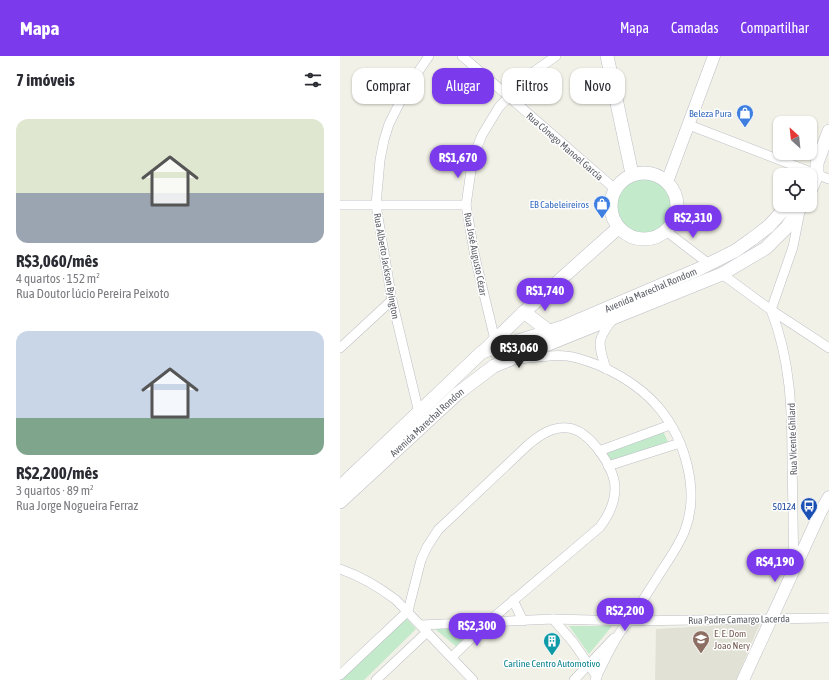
<!DOCTYPE html>
<html lang="pt">
<meta charset="utf-8">
<style>
:root{--surface:#fff;--page:#f2f2f3;--text:#2b2b33;--muted:#7c7c81;--accent:#7c3aed}
body{margin:0;font-family:"Asap Condensed",sans-serif;background:var(--page);color:var(--text);height:100vh;display:flex;flex-direction:column;font-size:15px;white-space:nowrap}
*{box-sizing:border-box;margin:0}
p{font-size:13px;color:var(--muted)}
.icon{flex:none;width:22px;height:22px;fill:none;stroke:currentColor;stroke-width:2;stroke-linecap:round;stroke-linejoin:round}
.map{position:relative;flex:1;overflow:hidden}
.drawer{display:flex;flex-direction:column;background:var(--surface);width:340px}
.drawer>*{flex:none}
.hud{position:absolute;left:12px;top:12px;width:380px;height:36px;display:flex;gap:8px}
.needle{width:26px;rotate:333deg}
.buttons{position:absolute;left:433px;top:60px;display:grid;gap:8px}
.buttons a{display:grid;place-items:center;width:44px;height:44px;border-radius:8px;background:var(--surface);box-shadow:0 1px 3px #0004;font-size:20px}
.price{position:absolute;translate:-50% -34px;padding:0 9px;border-radius:14px;background:var(--accent);color:#fff;font-size:13px;line-height:26px;filter:drop-shadow(0 1px 2px #0008)}
.price::after{content:'';position:absolute;left:50%;top:24px;width:12px;height:9px;margin-left:-6px;background:inherit;clip-path:polygon(0 0,100% 0,50% 100%)}
.price.on{background:#222;color:#fff}
ul{padding:0;list-style:none}
li{display:grid;align-content:center;gap:8px;height:212px;padding:0 16px}
li span{display:grid;place-items:center;height:124px;border-radius:12px;color:#555}
li>.icon{margin-inline-start:auto}
span .icon{width:72px;height:72px;fill:#fffc;stroke-width:1}
li b{font-size:17px}
h2{display:flex;justify-content:space-between;align-items:center;height:48px;padding:0 16px;font-size:17px}
.pill{padding:0 14px;border-radius:12px;background:var(--surface);box-shadow:0 1px 3px #0004;font-size:14px;line-height:36px}
.pill.on{background:var(--accent);color:#fff}
header{display:flex;align-items:center;gap:24px;box-sizing:border-box;height:56px;padding:0 20px;background:var(--accent);color:#fff}
header strong{font-size:19px}
nav{display:flex;gap:22px;margin-inline-start:auto;font-size:14px}
main{display:flex;flex:1;min-height:0}
.map>svg:first-child{display:block}
.education{fill:#e1e1d5}
.green{fill:#c2eacb}
.lines{fill:none;stroke-linecap:round;stroke-linejoin:round}
.minor-casing{stroke:#bebfc6;stroke-width:10}
.tertiary-casing{stroke:#bebfc6;stroke-width:13}
.secondary-casing{stroke:#bfc0c8;stroke-width:14}
.minor{stroke:#fff;stroke-width:9}
.tertiary{stroke:#fff;stroke-width:12}
.secondary{stroke:#fff;stroke-width:13}
.labels{text-anchor:middle;stroke-width:3;stroke-linejoin:round;paint-order:stroke}
.shop-label{font-size:10px;fill:#366cbe;stroke:#fff;text-anchor:end}
.street-label{font-size:10px;fill:#5e6068;stroke:#fff}
.transit-label{font-size:10px;fill:#164399;stroke:#fff;text-anchor:end}
.education-label{font-size:10px;fill:#785e54;stroke:#fff;text-anchor:start}
.culture-label{font-size:10px;fill:#0d838f;stroke:#fff}
</style>
<header>
<strong>Mapa</strong>
<nav><a>Mapa</a><a>Camadas</a><a>Compartilhar</a></nav>
</header>
<main>
<section class="drawer">
<h2>7 imóveis<svg class="icon" aria-label="filters" viewBox="0 0 24 24"><path d="M4 7h16M4 17h16"/><circle cx="9" cy="7" r="2"/><circle cx="15" cy="17" r="2"/></svg></h2>
<ul>
<li><span style="background:linear-gradient(#dfe7d0 60%,#9aa5b1 0)"><svg class="icon" aria-label="home" viewBox="0 0 24 24"><path d="M3 11l9-7 9 7M6 9v11h12V9"/></svg></span><div><b>R$3,060/mês</b><p>4 quartos · 152 m²</p><p>Rua Doutor lúcio Pereira Peixoto</p></div></li>
<li><span style="background:linear-gradient(#c9d6e8 70%,#7fa58c 0)"><svg class="icon" aria-label="home" viewBox="0 0 24 24"><path d="M3 11l9-7 9 7M6 9v11h12V9"/></svg></span><div><b>R$2,200/mês</b><p>3 quartos · 89 m²</p><p>Rua Jorge Nogueira Ferraz</p></div></li>
</ul>
</section>
<div class="map">
<svg width="489" height="624" viewBox="0 0 489 624">
<rect width="100%" height="100%" fill="#f1f1e7"/>
<path class="education" d="M420,567L396,624H315L316,573Z"/>
<g class="green">
<circle cx="304" cy="150" r="27"/>
<path d="M322,373L329,388L271,406L265,393Z"/>
<path d="M64,560L76,573L24,624H0V621Z"/>
<path d="M229,570H272L249,598Z"/>
<path d="M128,571L118,592L95,573Z"/>
</g>
<g class="lines">
<g class="minor-casing">
<g id="minor">
<path d="M122,0L275,133"/>
<path d="M349,69L489,123"/>
<path d="M0,149H126"/>
<path d="M326,175L369,208"/>
<path d="M382,218L431,254L489,292"/>
<path d="M155,284L135,201L126,149L132,108L136,94L142,79L159,51L192,17L216,0"/>
<path d="M0,292L52,244"/>
<path d="M180,303C199,301 219,297 237,302C267,310 299,328 319,352C345,383 360,435 345,474C340,487 332,499 324,511C313,528 302,546 290,564C286,569 282,573 279,578C270,592 262,609 255,624"/>
<path d="M266,313C258,287 256,285 273,263"/>
<path d="M79,357L52,244L36,149L40,104L44,84L49,68L67,32L89,0"/>
<path d="M259,395L330,369"/>
<path d="M268,410L340,387"/>
<path d="M454,512C453,477 453,442 452,408C452,354 451,305 431,254L453,191L460,155"/>
<path d="M0,513C20,520 39,531 56,544L133,624"/>
<path d="M173,544L183,565"/>
<path d="M213,563L233,586L257,621"/>
<path d="M81,569L213,563L289,565L489,562"/>
<path d="M0,619L68,555L81,504L87,491L98,474L189,388C200,379 213,370 228,372C249,374 275,411 275,432C275,447 269,459 260,471L148,566L112,601"/>
<path d="M36,624L87,576"/>
<path d="M234,624L274,582"/>
</g>
</g>
<g class="tertiary-casing">
<g id="tertiary">
<path d="M327,126L374,0"/>
<path d="M403,624L481,455L489,441"/>
</g>
</g>
<g class="secondary-casing">
<g id="secondary">
<path d="M267,0L292,118"/>
<circle cx="304" cy="150" r="33"/>
<path d="M470,135L477,119V107L489,75"/>
<path d="M184,256L210,276"/>
<path d="M144,295L184,256L278,172"/>
<path id="s1" d="M0,431L142,296L223,271L359,213L395,195L412,183L429,170L448,149"/>
<path id="s2" d="M0,446L117,338L154,310L382,218L426,192L447,171L462,149"/>
</g>
</g>
<use href="#minor" class="minor"/>
<use href="#tertiary" class="tertiary"/>
<use href="#secondary" class="secondary"/>
</g>
<defs>
<g id="shop-pin" transform="scale(0.9)"><path d="M0 17L-7.5 6A9.5 9.5 0 1 1 7.5 6Z" fill="#3f7fe0" stroke="#fff"/><path d="M-5-2.5h2.3a2.7 3.5 0 0 1 5.4 0H5L5.5 6h-11ZM-1.5-2.5h3a1.5 2.3 0 0 0-3 0Z" fill="#fff"/></g>
<g id="bus-pin" transform="scale(0.9)"><path d="M0 17L-7.5 6A9.5 9.5 0 1 1 7.5 6Z" fill="#1a4fb4" stroke="#fff"/><path d="M-5-6H5V4H4V6H2V4H-2V6H-4V4H-5ZM-3.5-4V0h7V-4ZM-3.5 1.2v1.5H-2V1.2ZM2 1.2v1.5H3.5V1.2Z" fill="#fff"/></g>
<g id="school-pin" transform="scale(0.9)"><path d="M0 17L-7.5 6A9.5 9.5 0 1 1 7.5 6Z" fill="#8d6e63" stroke="#fff"/><path d="M0-5L7-2L0 1L-7-2ZM-4 1L0 2.5L4 1V4Q0 6-4 4Z" fill="#fff"/></g>
<g id="building-pin" transform="scale(0.9)"><path d="M0 17L-7.5 6A9.5 9.5 0 1 1 7.5 6Z" fill="#0f9aa8" stroke="#fff"/><path d="M-4-6H4V6H1V3H-1V6H-4ZM-2.5-4.3h1.7v1.8h-1.7ZM.8-4.3h1.7v1.8H.8ZM-2.5-1h1.7V.8h-1.7ZM.8-1h1.7V.8H.8Z" fill="#fff"/></g>
</defs>
<g fill-rule="evenodd">
<use href="#shop-pin" x="405" y="57"/>
<use href="#shop-pin" x="262" y="148"/>
<use href="#bus-pin" x="469" y="450"/>
<use href="#school-pin" x="361" y="583"/>
<use href="#building-pin" x="212" y="585"/>
</g>
<g class="labels">
<g class="shop-label">
<text x="392" y="61">Beleza Pura</text>
<text x="249" y="152">EB Cabeleireiros</text>
</g>
<g class="street-label">
<text transform="translate(225 90) rotate(41)" y="4">Rua Cônego Manoel Garcia</text>
<text transform="translate(136 198) rotate(79)" y="4">Rua José Augusto Cézar</text>
<text transform="translate(47 210) rotate(80)" y="4">Rua Alberto Jackson Byington</text>
<text dy="4" stroke="none"><textPath href="#s1" startOffset="376">Avenida Marechal Rondom</textPath></text>
<text dy="4" stroke="none"><textPath href="#s2" startOffset="118">Avenida Marechal Rondon</textPath></text>
<text transform="translate(452 383) rotate(-92)" y="4">Rua Vicente Ghilard</text>
<text transform="translate(399 563) rotate(-1)" y="4">Rua Padre Camargo Lacerda</text>
</g>
<g class="transit-label">
<text x="456" y="454">50124</text>
</g>
<g class="education-label">
<text x="374" y="581">E. E. Dom<tspan x="374" dy="12">Joao Nery</tspan></text>
</g>
<g class="culture-label">
<text x="212" y="611">Carline Centro Automotivo</text>
</g>
</g>
</svg>
<div class="buttons">
<a><svg class="needle" viewBox="-14 -14 28 28"><path d="M0-13l5 13h-10z" fill="#e53935"/><path d="M0 13l5-13h-10z" fill="#7c7c81"/></svg></a>
<a><svg class="icon" aria-label="locate" viewBox="0 0 24 24"><circle cx="12" cy="12" r="6"/><path d="M12 2v4M12 18v4M2 12h4M18 12h4"/></svg></a>
</div>
<b class="price" style="left:118px;top:123px">R$1,670</b>
<b class="price" style="left:353px;top:183px">R$2,310</b>
<b class="price" style="left:205px;top:256px">R$1,740</b>
<b class="price on" style="left:179px;top:313px">R$3,060</b>
<b class="price" style="left:435px;top:527px">R$4,190</b>
<b class="price" style="left:285px;top:576px">R$2,200</b>
<b class="price" style="left:137px;top:591px">R$2,300</b>
<div class="hud">
<a class="pill">Comprar</a>
<a class="pill on">Alugar</a>
<a class="pill">Filtros</a>
<a class="pill">Novo</a>
</div>
</div>
</main>
